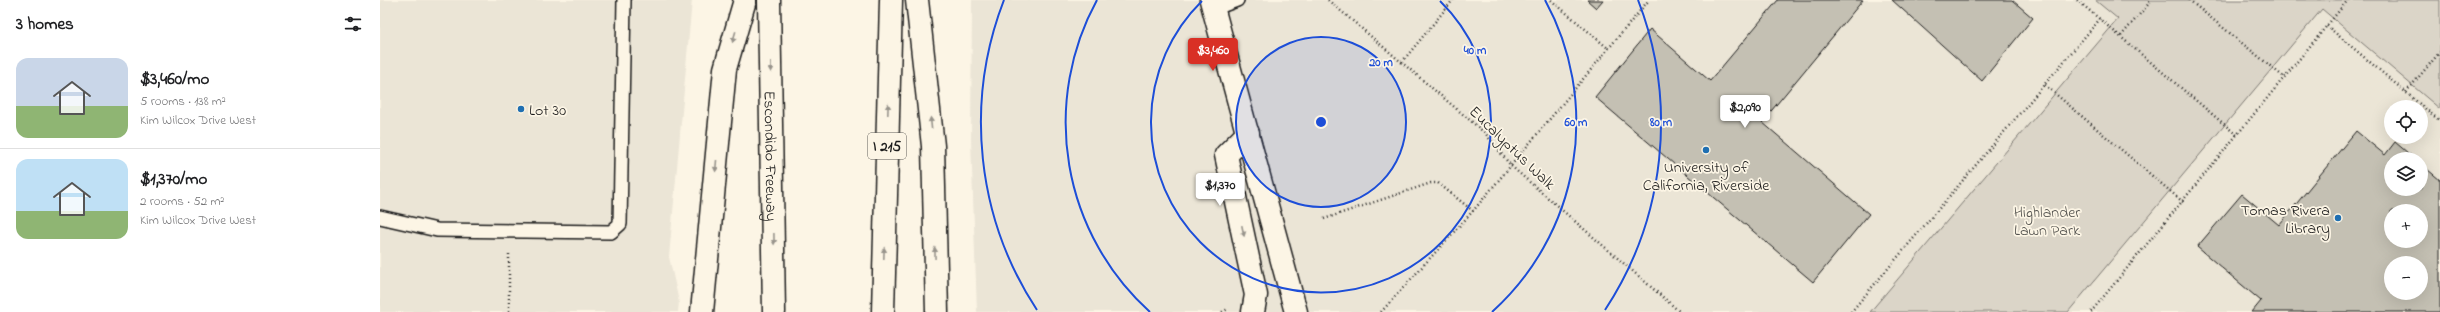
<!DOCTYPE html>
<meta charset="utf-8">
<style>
:root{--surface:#fff;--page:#f2f2f2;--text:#202124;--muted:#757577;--line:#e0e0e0;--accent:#d93025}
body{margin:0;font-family:"Indie Flower",sans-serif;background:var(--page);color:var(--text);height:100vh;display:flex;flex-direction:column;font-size:15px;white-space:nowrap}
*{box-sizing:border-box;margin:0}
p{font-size:13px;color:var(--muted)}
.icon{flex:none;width:22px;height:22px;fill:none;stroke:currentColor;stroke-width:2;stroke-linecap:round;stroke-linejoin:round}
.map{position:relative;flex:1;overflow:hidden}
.sheet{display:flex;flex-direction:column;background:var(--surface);width:380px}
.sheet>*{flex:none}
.tools{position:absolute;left:2004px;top:100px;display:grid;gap:8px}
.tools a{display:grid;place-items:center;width:44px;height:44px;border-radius:50%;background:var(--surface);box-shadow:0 4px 16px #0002;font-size:20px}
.price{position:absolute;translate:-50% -34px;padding:0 9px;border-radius:4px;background:#fff;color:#222;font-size:13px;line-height:26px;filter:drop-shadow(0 1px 2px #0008)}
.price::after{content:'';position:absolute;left:50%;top:24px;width:12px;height:9px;margin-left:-6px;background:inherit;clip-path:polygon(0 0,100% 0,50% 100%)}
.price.active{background:var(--accent);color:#fff}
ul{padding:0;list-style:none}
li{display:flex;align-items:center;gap:12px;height:100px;padding:0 16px}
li+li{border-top:1px solid var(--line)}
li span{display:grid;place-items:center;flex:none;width:112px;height:80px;border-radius:12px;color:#555}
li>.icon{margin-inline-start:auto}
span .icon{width:48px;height:48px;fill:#fffc;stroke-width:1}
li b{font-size:17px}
h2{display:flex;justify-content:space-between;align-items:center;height:48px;padding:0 16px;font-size:17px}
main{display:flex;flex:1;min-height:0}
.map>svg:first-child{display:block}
.built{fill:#ebe5d6;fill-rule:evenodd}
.green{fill:#dbd5c8;stroke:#7c7872}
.building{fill:#c4c0b3;stroke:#1c1c1c;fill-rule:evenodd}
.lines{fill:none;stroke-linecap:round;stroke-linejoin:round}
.service-casing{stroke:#1c1c1c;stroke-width:16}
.tertiary-casing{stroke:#1c1c1c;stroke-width:25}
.motorway-casing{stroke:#1c1c1c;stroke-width:25}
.path{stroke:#1c1c1c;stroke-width:2.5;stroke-dasharray:1 3;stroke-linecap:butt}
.service{stroke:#fcf5e5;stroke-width:13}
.tertiary{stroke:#fcf5e5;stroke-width:22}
.motorway{stroke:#fcf5e5;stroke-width:22}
.oneway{fill:#97938b}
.ring{fill:none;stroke:#1d4ed8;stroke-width:2}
.poi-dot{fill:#1f6fb2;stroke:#fcf5e5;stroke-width:1.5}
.labels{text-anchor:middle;stroke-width:3.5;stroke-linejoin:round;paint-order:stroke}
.shield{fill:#fcf5e5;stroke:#5f5d58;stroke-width:1}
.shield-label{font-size:15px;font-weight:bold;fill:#1c1c1c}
.poi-label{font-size:16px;fill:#1c1c1c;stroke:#fcf5e5;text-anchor:start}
.street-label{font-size:16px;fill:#1c1c1c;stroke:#fcf5e5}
.park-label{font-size:16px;fill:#555450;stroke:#fcf5e5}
.centre{fill:#1d4ed8;stroke:#fcf5e5;stroke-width:2}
.ring-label{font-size:12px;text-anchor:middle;font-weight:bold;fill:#1d4ed8;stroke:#fcf5e5;stroke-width:3.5;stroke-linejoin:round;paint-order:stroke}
</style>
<main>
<section class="sheet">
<h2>3 homes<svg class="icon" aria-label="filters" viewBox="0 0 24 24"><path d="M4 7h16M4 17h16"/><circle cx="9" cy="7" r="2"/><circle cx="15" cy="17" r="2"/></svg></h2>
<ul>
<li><span style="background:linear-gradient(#c9d6e8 60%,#8fb573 0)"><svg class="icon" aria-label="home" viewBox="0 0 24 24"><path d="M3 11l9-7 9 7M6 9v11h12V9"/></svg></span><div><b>$3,460/mo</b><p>5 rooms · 138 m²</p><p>Kim Wilcox Drive West</p></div></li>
<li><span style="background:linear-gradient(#bfe0f5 65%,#8fb573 0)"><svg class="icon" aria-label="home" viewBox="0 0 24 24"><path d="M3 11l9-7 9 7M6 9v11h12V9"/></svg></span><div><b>$1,370/mo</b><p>2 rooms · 52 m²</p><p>Kim Wilcox Drive West</p></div></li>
</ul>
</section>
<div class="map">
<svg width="2060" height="312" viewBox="0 0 2060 312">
<rect width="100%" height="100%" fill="#fcf5e5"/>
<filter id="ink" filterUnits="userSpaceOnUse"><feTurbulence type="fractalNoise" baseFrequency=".025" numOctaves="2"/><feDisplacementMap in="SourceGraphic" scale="8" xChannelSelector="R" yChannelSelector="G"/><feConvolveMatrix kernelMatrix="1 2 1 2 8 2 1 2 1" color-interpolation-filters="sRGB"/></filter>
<g filter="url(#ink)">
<g class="built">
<path d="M0,0H312L289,257L299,302L298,312H0Z"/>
<path d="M592,0H2060V312H597L591,140ZM2011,107H2041V137H2011ZM2011,159H2041V189H2011ZM2011,211H2041V241H2011ZM2011,263H2041V293H2011Z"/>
</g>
<path class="green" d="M1715,0H2060V109L1942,9L1688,312H1490L1738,19Z"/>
<g class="building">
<path d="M1207,0H1223L1216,8Z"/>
<path d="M1398,0H1483L1382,122L1489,214L1433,282L1215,97L1270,29L1330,81Z"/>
<path d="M1512,0H1632L1653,18L1602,81Z"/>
<path d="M1976,131L2005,155L2015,142L2035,159H2011V189H2041V164L2060,180V312H1872L1881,301L1817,247L1862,194L1899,225ZM2011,211H2041V241H2011ZM2011,263H2041V293H2011Z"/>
</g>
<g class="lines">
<g class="service-casing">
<g id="service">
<path d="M833,9L857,0"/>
<path d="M0,217L57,230L231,232L240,224L244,0"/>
</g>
</g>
<g class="tertiary-casing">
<g id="tertiary">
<path d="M831,0L916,312"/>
<path d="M868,133L846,155L876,295L873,312"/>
</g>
</g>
<g class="motorway-casing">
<g id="motorway">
<path id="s1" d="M389,0L394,312"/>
<path d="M537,0L553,146L557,312"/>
<path d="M322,312L345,69L365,0"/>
<path d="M503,312L511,0"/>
</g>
</g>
<g class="path">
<path d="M948,0L1105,133L1131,166L1300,312"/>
<path d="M1171,0L1229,49"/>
<path d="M1697,0L1858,136"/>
<path d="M1809,0L1905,78"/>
<path d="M1947,26L2060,121"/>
<path d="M1741,36L1772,0"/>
<path d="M1022,62L1073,0"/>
<path d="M1665,85L1803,202"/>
<path d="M2026,92L2060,52"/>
<path d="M944,219L1051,183H1058L1093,211"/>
<path d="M129,311V252"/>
<path d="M842,312L848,309"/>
<path d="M1001,312L1093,211L1269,0"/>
<path d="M1471,312L1720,19"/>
<path d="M1711,312L1968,0"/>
</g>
<use href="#service" class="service"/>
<use href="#tertiary" class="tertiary"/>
<use href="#motorway" class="motorway"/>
</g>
<defs><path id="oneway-solid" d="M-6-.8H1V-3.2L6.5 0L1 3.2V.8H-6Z"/></defs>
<g class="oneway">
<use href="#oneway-solid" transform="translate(354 37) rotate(107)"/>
<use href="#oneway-solid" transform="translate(391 67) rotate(89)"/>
<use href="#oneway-solid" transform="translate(508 109) rotate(-88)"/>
<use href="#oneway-solid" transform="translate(551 123) rotate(-96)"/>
<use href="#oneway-solid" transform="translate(336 166) rotate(95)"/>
<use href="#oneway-solid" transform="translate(863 231) rotate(78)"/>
<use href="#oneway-solid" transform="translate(394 239) rotate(89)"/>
<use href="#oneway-solid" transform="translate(504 253) rotate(-88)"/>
<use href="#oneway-solid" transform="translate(555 253) rotate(-91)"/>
</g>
</g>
<circle cx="941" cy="122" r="85" fill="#1d4ed8" fill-opacity=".12"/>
<g class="ring">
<circle cx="941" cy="122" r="85"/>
<path d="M1060 1A170 170 0 1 1 822 1"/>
<path d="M770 312A255 255 0 0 1 717 0M1165 0A255 255 0 0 1 1112 312"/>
<path d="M657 310A340 340 0 0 1 624 0M1258 0A340 340 0 0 1 1225 310"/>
</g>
<g class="poi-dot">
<circle cx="141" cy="109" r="4"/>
<circle cx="1326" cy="150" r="4"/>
<circle cx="1958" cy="218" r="4"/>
</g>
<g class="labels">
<rect class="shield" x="488" y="133" width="38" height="26" rx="3"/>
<g class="shield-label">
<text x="507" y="151">I 215</text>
</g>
<g class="poi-label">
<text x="149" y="115">Lot 30</text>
<text x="1326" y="172" text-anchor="middle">University of<tspan x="1326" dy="18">California, Riverside</tspan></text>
<text x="1950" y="215" text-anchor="end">Tomas Rivera<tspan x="1950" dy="18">Library</tspan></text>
</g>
<g class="street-label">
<text transform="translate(1133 147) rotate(44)" y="6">Eucalyptus Walk</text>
<text dy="6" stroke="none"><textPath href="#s1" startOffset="156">Escondido Freeway</textPath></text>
</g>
<g class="park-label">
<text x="1667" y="217">Highlander<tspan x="1667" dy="18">Lawn Park</tspan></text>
</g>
</g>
<circle cx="941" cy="122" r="6" class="centre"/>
<g class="ring-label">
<text x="1095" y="54">40 m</text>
<text x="1001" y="66">20 m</text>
<text x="1196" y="126">60 m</text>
<text x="1281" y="126">80 m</text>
</g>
</svg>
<div class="tools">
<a><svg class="icon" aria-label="locate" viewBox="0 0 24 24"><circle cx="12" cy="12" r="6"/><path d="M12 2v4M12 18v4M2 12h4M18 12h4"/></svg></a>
<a><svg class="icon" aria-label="layers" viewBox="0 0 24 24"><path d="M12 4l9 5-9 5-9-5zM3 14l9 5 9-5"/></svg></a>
<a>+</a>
<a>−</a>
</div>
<b class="price active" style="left:833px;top:72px">$3,460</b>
<b class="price" style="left:1365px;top:129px">$2,090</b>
<b class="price" style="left:840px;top:207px">$1,370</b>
</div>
</main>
